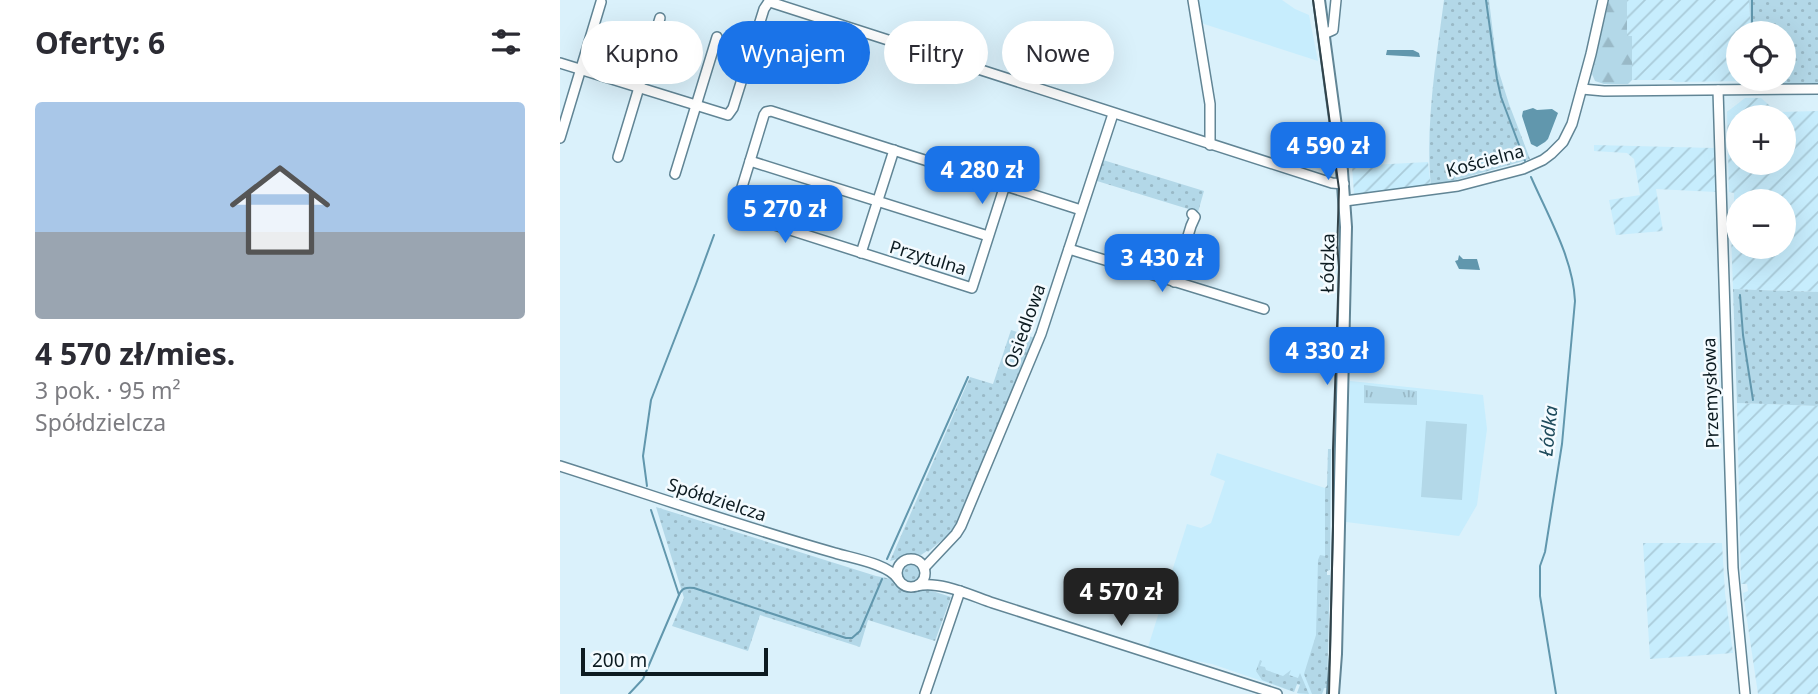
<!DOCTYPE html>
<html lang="pl">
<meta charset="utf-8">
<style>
:root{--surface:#fff;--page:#f2f2f3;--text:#2b2b33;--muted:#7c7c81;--accent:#1a73e8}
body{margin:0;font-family:"Noto Sans",sans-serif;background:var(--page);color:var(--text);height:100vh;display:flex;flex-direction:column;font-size:26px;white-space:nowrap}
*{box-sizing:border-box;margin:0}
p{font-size:23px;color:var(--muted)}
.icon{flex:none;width:38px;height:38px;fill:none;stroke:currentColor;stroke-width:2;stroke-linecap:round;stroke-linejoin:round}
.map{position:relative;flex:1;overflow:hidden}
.side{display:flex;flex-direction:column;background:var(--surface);width:560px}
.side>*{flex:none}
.top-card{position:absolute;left:21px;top:21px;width:665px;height:63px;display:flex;gap:14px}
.fabs{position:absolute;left:1166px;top:21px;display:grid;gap:14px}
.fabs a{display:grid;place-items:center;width:70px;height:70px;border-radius:50%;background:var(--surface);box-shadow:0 7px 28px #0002;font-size:35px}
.scale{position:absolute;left:21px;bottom:18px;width:187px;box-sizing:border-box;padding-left:7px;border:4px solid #0c1b21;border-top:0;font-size:19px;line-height:24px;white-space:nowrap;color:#0c1b21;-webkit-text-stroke:5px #f4fbff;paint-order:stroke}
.price{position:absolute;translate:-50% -60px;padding:0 16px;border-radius:14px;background:var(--accent);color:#fff;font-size:23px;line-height:46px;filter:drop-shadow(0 2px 4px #0008)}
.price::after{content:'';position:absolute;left:50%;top:42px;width:21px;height:16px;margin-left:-10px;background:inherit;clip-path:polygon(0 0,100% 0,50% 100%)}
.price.selected{background:#222;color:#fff}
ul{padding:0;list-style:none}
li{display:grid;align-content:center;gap:14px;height:371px;padding:0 35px}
li span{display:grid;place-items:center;height:217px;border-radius:7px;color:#555}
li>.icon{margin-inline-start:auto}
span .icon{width:126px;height:126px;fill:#fffc;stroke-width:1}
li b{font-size:30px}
h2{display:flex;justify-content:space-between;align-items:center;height:84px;padding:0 35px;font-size:30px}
.pill{padding:0 24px;border-radius:32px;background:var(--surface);box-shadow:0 7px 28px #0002;font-size:24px;line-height:63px}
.pill.selected{background:var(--accent);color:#fff}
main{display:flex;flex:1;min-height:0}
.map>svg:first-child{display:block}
.built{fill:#c7edfd}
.industrial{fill:url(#industrial-furrows);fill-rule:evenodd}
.grass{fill:url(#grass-dots)}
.forest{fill:url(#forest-firs)}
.park{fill:url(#park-tufts)}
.garden{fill:#b3d8e8}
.water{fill:#6197ad}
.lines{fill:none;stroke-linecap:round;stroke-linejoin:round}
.stream{stroke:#6197ad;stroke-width:2}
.minor-casing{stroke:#618595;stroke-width:12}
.major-casing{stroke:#618595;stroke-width:14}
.minor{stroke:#fff;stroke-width:9}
.major{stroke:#fff;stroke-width:10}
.tram{stroke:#314249;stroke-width:2}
.labels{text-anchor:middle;stroke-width:5;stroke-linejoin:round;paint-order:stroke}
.street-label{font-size:18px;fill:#0c1b21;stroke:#f4fbff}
.water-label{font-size:19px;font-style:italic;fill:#1e4b5c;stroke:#f4fbff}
</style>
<main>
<section class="side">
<h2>Oferty: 6<svg class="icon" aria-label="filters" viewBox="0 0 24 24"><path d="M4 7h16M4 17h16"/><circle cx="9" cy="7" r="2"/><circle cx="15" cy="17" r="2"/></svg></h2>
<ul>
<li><span style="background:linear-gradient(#a9c7e8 60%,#9aa5b1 0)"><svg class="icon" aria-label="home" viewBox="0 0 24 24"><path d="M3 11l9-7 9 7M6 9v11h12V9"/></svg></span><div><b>4 570 zł/mies.</b><p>3 pok. · 95 m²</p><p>Spółdzielcza</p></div></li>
</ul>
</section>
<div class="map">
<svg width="1258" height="694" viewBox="0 0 1258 694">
<defs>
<pattern id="industrial-furrows" width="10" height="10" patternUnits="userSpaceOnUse" patternTransform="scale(1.75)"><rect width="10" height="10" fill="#c7edfd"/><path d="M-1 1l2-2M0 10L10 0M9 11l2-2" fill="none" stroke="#aacbd9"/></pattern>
<pattern id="grass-dots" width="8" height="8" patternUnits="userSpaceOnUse" patternTransform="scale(1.75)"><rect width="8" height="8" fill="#b3d8e8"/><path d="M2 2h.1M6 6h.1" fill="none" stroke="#99b9c7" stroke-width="1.8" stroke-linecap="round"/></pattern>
<pattern id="forest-firs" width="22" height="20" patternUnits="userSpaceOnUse" patternTransform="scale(1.75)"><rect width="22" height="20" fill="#b3d8e8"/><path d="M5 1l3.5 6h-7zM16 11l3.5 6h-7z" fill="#99b9c7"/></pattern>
<pattern id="park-tufts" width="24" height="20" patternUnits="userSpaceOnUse" patternTransform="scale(1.75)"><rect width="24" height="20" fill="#b3d8e8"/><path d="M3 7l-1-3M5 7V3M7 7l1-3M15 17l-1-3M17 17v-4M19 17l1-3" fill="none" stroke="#99b9c7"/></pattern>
</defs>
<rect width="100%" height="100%" fill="#daf1fb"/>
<g class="built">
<path d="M637,0H722L735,9L749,15L758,61L641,23Z"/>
<path d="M790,381L923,395L927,429L917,505L899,536L786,522Z"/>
<path d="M657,453L765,488V688L762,694H739L737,693L740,685L737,684L734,692L652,664L621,658L588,647L627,524L641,528L651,523L665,481L650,475Z"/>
</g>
<g class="industrial">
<path d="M1067,0H1189L1191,33H1178V79H1187V81L1116,82L1111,80H1072V37L1067,36Z"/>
<path d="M1185,98H1201L1217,112L1258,111V292L1173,289L1170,206L1174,204V193L1169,192L1167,112ZM1178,117H1223V163H1178ZM1178,201H1223V247H1178Z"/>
<path d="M1034,145L1154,148L1156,192L1096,189L1103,231L1056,235L1049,200L1080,195L1074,159L1067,153L1034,151Z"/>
<path d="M868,162L871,187L794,194L792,166Z"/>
<path d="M1177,403L1258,406V694H1198L1183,593L1188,591L1187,584H1181Z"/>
<path d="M1083,543H1162L1165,593L1173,653L1090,659Z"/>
</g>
<g class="grass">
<path d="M884,0H929L937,66L949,104L970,159L871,187C865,126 876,61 884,0Z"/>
<path d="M1189,0H1258V83L1186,85L1187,79H1223V33H1191Z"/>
<path d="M543,160L644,191L638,212L537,181Z"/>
<path d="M1173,289L1258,292V406L1177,403Z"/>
<path d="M451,330L475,338L396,528L368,552L367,551L361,555C341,550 345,558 330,561L410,377L433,384Z"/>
<path d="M768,449H771L770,570L767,571V575H770L767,688H764L762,694H752L744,674L756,635L758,560L760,555L765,556V488L767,486Z"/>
<path d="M96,507L316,576L332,579L337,587L350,593L366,589L391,597L375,641L308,620L300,647L200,615L188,651L112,626L124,598Z"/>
<circle cx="350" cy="574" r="10"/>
<path d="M700,660L702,661L700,666L705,667L706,670L723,676L731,670L729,675L738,678L740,673L749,694L737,693L740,685L737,684L734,692L702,680L696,671Z"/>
</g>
<path class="forest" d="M1049,0H1067V36H1072V80L1068,84H1044L1035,81L1032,74Z"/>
<path class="park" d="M804,385L857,391V405L804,403Z"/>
<path class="garden" d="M866,421L907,424L902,500L861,497Z"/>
<g class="water">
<path d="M827,50H853L859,53L860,57L826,55Z"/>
<path d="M973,108L977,110L992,109L998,113L988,139L985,142L977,147L971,144L962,116L963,111Z"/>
<path d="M899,255L903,259H917L920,270L899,269L895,261L898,260Z"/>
</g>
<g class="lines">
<g class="stream">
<path d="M926,0L937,79L941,97L965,161"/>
<path d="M1192,0V33"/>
<path d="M1188,83L1189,79"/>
<path d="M971,177C988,216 1013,258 1015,301L1002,444L985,552L980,566V596L996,694"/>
<path d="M1180,295L1183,335L1193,400"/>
<path d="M87,486L83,456L91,400L136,284L154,235"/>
<path d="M327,559L408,377"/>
<path d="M119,595C122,588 126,587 134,588L286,638H292L300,631L322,579"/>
<path d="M69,694L83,679L119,595L91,510"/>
</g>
<g class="minor-casing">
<g id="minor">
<path d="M633,0L650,104V145"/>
<path d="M210,2L772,183L784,184"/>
<path d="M764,34L773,30L776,0"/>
<path d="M0,63L168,115L173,108L204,9L210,0"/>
<path d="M1022,89L1044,91L1258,89"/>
<path d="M1158,90L1173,568L1185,694"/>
<path d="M0,138L41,2"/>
<path d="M58,157L100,18"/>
<path d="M190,161L428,236"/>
<path d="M115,174L157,37"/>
<path d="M445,185L412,288L177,213L175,210L204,115L206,112L211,111L521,210"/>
<path d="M785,201L898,186L963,169L983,160L991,154L1003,142L1012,124L1031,54L1043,0"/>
<path d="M509,249L704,309"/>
<path d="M301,253L334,150"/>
<path d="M614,282L631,226L635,217L632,214"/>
<path d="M0,466C91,495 183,527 275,553C291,558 329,564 338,579"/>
<circle cx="351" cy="573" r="14"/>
<path d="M364,568L396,534L401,526L481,334L553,114"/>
<path d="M357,586C379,580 412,596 433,603L717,694"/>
<path d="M365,694L400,591"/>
</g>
</g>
<g class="major-casing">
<path id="major" d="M759,0L782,171L786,227L776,654L773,694"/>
</g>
<use href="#minor" class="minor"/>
<use href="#major" class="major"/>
<g class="tram">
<path d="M753,0L779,189L777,254"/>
<path d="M769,694L773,527V449L779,267L777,244"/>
</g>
</g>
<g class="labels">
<g class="street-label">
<text transform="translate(925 161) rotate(-15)" y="6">Kościelna</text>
<text transform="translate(368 258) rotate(17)" y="6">Przytulna</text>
<text transform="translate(768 263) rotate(-89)" y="6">Łódzka</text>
<text transform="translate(465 326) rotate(-70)" y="6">Osiedlowa</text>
<text transform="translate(1151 393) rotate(-92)" y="6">Przemysłowa</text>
<text transform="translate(157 500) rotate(18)" y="6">Spółdzielcza</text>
</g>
<g class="water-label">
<text transform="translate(988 431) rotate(-84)" y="7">Łódka</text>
</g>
</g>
</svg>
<div class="fabs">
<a><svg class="icon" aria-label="locate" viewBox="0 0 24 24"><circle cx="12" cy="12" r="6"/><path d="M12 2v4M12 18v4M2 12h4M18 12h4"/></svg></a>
<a>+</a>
<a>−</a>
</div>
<div class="scale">200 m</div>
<b class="price" style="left:768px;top:182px">4 590 zł</b>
<b class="price" style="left:422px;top:206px">4 280 zł</b>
<b class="price" style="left:225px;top:245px">5 270 zł</b>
<b class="price" style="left:602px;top:294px">3 430 zł</b>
<b class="price" style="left:767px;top:387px">4 330 zł</b>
<b class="price selected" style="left:561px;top:628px">4 570 zł</b>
<div class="top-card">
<a class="pill">Kupno</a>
<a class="pill selected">Wynajem</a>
<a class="pill">Filtry</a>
<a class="pill">Nowe</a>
</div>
</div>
</main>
